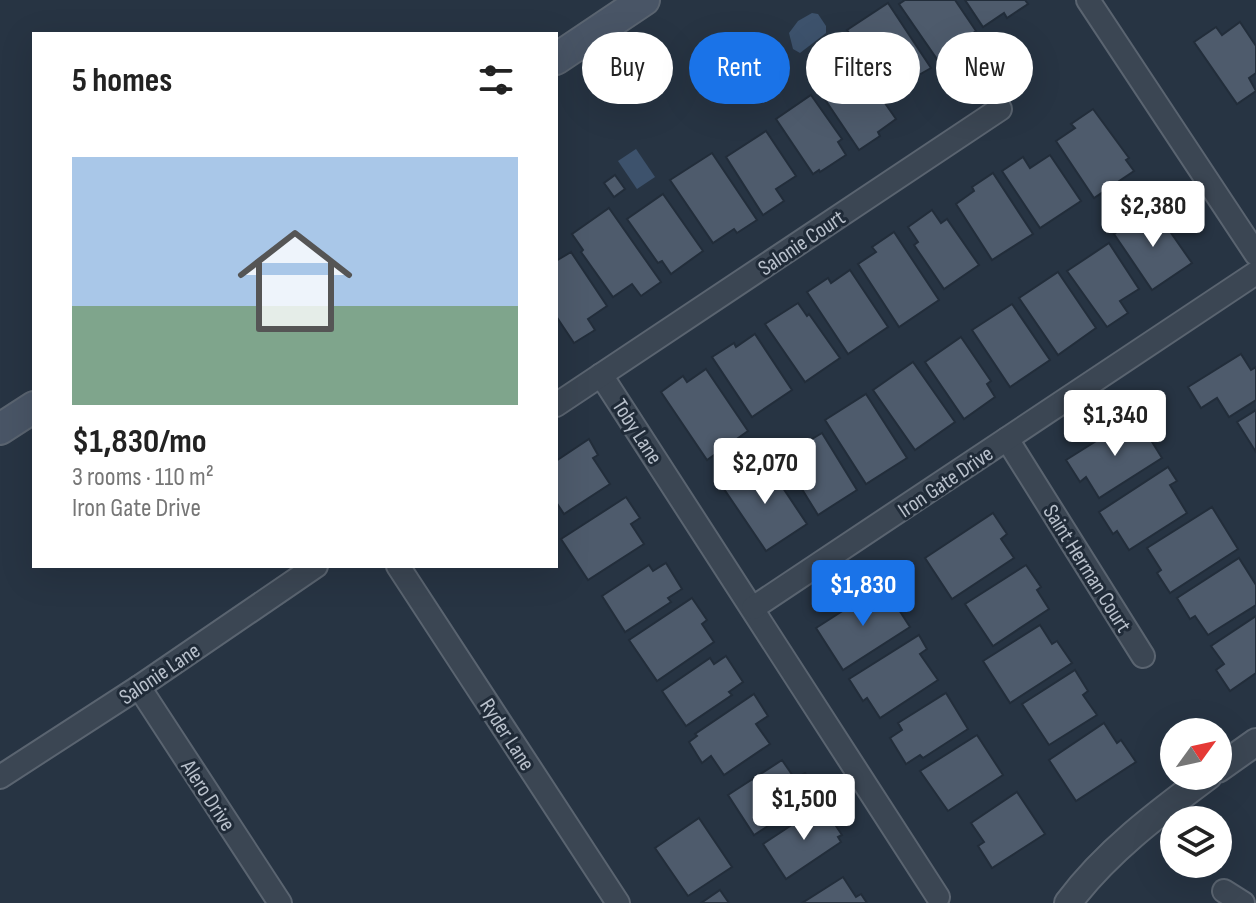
<!DOCTYPE html>
<meta charset="utf-8">
<style>
:root{--surface:#fff;--page:#f6f6f6;--text:#222;--muted:#767676;--accent:#1a73e8}
body{margin:0;font-family:"Sofia Sans Condensed",sans-serif;background:var(--page);color:var(--text);height:100vh;display:flex;flex-direction:column;font-size:30px;white-space:nowrap}
*{box-sizing:border-box;margin:0}
p{font-size:26px;color:var(--muted)}
.icon{flex:none;width:44px;height:44px;fill:none;stroke:currentColor;stroke-width:2;stroke-linecap:round;stroke-linejoin:round}
.map{position:relative;flex:1;overflow:hidden}
.panel{position:absolute;left:32px;top:32px;width:526px;height:536px;display:flex;flex-direction:column;background:var(--surface);border-radius:0px;box-shadow:0 8px 32px #0002}
.panel>*{flex:none}
.guide{position:absolute;left:582px;top:32px;width:554px;height:72px;display:flex;gap:16px}
.needle{width:52px;rotate:57deg}
.buttons{position:absolute;left:1160px;top:718px;display:grid;gap:16px}
.buttons a{display:grid;place-items:center;width:72px;height:72px;border-radius:50%;background:var(--surface);box-shadow:0 8px 32px #0002;font-size:40px}
.price{position:absolute;translate:-50% -68px;padding:0 18px;border-radius:8px;background:#fff;color:#222;font-size:26px;line-height:52px;filter:drop-shadow(0 2px 4px #0008)}
.price::after{content:'';position:absolute;left:50%;top:48px;width:24px;height:18px;margin-left:-12px;background:inherit;clip-path:polygon(0 0,100% 0,50% 100%)}
.price.selected{background:var(--accent);color:#fff}
ul{padding:0;list-style:none}
li{display:grid;align-content:center;gap:16px;height:424px;padding:0 40px}
li span{display:grid;place-items:center;height:248px;border-radius:0px;color:#555}
li>.icon{margin-inline-start:auto}
span .icon{width:144px;height:144px;fill:#fffc;stroke-width:1}
li b{font-size:34px}
h2{display:flex;justify-content:space-between;align-items:center;height:96px;padding:0 40px;font-size:34px}
.pill{padding:0 28px;border-radius:36px;background:var(--surface);box-shadow:0 8px 32px #0002;font-size:28px;line-height:72px}
.pill.selected{background:var(--accent);color:#fff}
.map>svg:first-child{display:block}
.water{fill:#3d526c}
.building{fill:#4e5b6c;stroke:#222d3a;stroke-width:2}
.lines{fill:none;stroke-linecap:round;stroke-linejoin:round}
.minor-casing{stroke:#5a6470;stroke-width:26}
.tertiary-casing{stroke:#5a6470;stroke-width:30}
.secondary-casing{stroke:#5a6470;stroke-width:34}
.minor{stroke:#3b4653;stroke-width:22}
.tertiary{stroke:#3b4653;stroke-width:26}
.secondary{stroke:#495566;stroke-width:30}
.labels{text-anchor:middle;stroke-width:6;stroke-linejoin:round;paint-order:stroke}
.street-label{font-size:22px;fill:#b9c1cc;stroke:#202b38}
</style>
<div class="map">
<svg width="1256" height="903" viewBox="0 0 1256 903">
<rect width="100%" height="100%" fill="#273443"/>
<g class="water">
<path d="M812,13L818,14L826,26V33L800,53L793,49L789,33L798,21Z"/>
<path d="M636,149L655,177L637,189L618,161Z"/>
</g>
<g class="building">
<path d="M905,0H955L976,31L958,44L960,48L939,62L899,4Z"/>
<path d="M965,0H1025L1028,4L1007,18L1004,13L983,27Z"/>
<path d="M888,3L931,68L889,92L847,30Z"/>
<path d="M1240,22L1256,46V73L1249,78L1256,91L1237,104L1194,42L1216,27L1222,35Z"/>
<path d="M857,63L896,119L878,132L880,136L859,150L818,89Z"/>
<path d="M811,95L842,139L838,142L846,155L820,172L819,170L813,174L776,119Z"/>
<path d="M1093,109L1129,158L1126,160L1134,171L1094,198L1056,141L1075,128L1071,124Z"/>
<path d="M766,131L796,176L776,189L784,201L763,215L726,157Z"/>
<path d="M712,153L757,220L737,233L734,229L713,243L670,180Z"/>
<path d="M1050,155L1081,201L1040,228L1002,171L1023,157L1030,168Z"/>
<path d="M993,173L1033,234L992,260L956,204L974,191L972,187Z"/>
<path d="M615,175L625,189L614,197L604,183Z"/>
<path d="M663,194L703,251L671,274L662,261L658,263L627,219Z"/>
<path d="M1153,207L1192,263L1152,290L1114,234Z"/>
<path d="M609,208L661,282L641,296L632,284L613,297L581,252L583,250L572,234Z"/>
<path d="M932,210L941,223L947,219L979,265L944,289L914,245L918,242L908,227Z"/>
<path d="M894,232L939,300L899,327L858,264L876,252L872,247Z"/>
<path d="M1109,243L1139,289L1120,301L1128,313L1107,327L1067,271Z"/>
<path d="M571,252L607,306L588,319L595,330L574,343L556,316V261Z"/>
<path d="M850,270L888,327L848,354L807,292L828,278L831,283Z"/>
<path d="M1058,272L1096,328L1058,355L1019,298Z"/>
<path d="M798,303L807,316L809,314L840,358L805,382L765,324Z"/>
<path d="M1012,304L1050,360L1010,387L972,330Z"/>
<path d="M755,334L792,390L752,417L712,357L734,343L736,347Z"/>
<path d="M961,337L991,381L987,384L995,397L964,419L925,362Z"/>
<path d="M1241,354L1251,370L1256,367V400L1229,417L1217,398L1201,408L1188,387Z"/>
<path d="M913,362L955,422L915,450L873,390Z"/>
<path d="M706,369L748,431L707,460L661,392L683,376L687,382Z"/>
<path d="M866,394L907,458L866,484L825,420Z"/>
<path d="M1256,410V452L1237,422Z"/>
<path d="M1136,416L1162,458L1099,498L1086,477L1080,482L1066,460Z"/>
<path d="M822,433L857,490L818,515L782,457Z"/>
<path d="M589,439L598,455L593,458L610,484L564,514L556,502V461Z"/>
<path d="M765,461L807,524L766,551L724,489Z"/>
<path d="M1168,467L1177,481L1170,485L1187,513L1129,550L1117,531L1113,534L1099,512Z"/>
<path d="M626,497L640,518L631,524L644,544L588,580L561,539Z"/>
<path d="M1212,507L1238,549L1170,593L1157,573L1161,570L1147,548Z"/>
<path d="M993,513L1007,534L1001,539L1014,558L952,599L925,558Z"/>
<path d="M1239,558L1256,585V605L1208,635L1195,616L1190,619L1177,598Z"/>
<path d="M666,563L682,589L668,598L671,602L625,632L602,596L649,565L653,571Z"/>
<path d="M1026,565L1041,587L1037,590L1049,609L993,646L965,604Z"/>
<path d="M883,585L910,627L843,670L816,628Z"/>
<path d="M692,598L707,620L702,624L714,642L657,681L629,640Z"/>
<path d="M1256,616V673L1230,691L1216,670L1224,664L1211,646Z"/>
<path d="M1040,625L1052,644L1057,641L1072,663L1010,703L983,661Z"/>
<path d="M919,635L927,649L920,654L938,680L880,718L867,698L863,701L849,679Z"/>
<path d="M726,656L743,682L729,692L732,695L686,726L662,691L710,658L714,664Z"/>
<path d="M1075,670L1088,691L1083,695L1097,715L1049,745L1022,704Z"/>
<path d="M946,693L968,729L923,758L920,755L906,764L890,738L902,730L898,723Z"/>
<path d="M754,694L768,716L756,724L770,744L724,775L711,756L702,763L689,742L697,736L695,734Z"/>
<path d="M1104,723L1117,743L1121,740L1136,762L1076,801L1049,760Z"/>
<path d="M977,735L1003,775L948,811L920,771Z"/>
<path d="M782,760L795,779L805,773L818,794L754,835L728,795Z"/>
<path d="M1017,792L1045,834L992,868L978,846L984,842L971,823Z"/>
<path d="M822,805L842,835L838,837L841,842L786,879L763,844Z"/>
<path d="M699,818L732,867L688,896L655,848Z"/>
<path d="M843,877L856,897L861,894L867,903H802Z"/>
<path d="M720,890L729,903H701Z"/>
</g>
<g class="lines">
<g class="minor-casing">
<g id="minor">
<path d="M1088,0L1256,254"/>
<path d="M601,375L938,897"/>
<path d="M556,405L1000,109"/>
<path d="M1007,439L1143,656"/>
<path d="M398,566L618,903"/>
<path d="M753,608L1256,273"/>
<path d="M139,687L280,903"/>
<path d="M0,777L139,687L316,566"/>
<path d="M1224,891L1243,903"/>
</g>
</g>
<g class="tertiary-casing">
<g id="tertiary">
<path d="M1218,769L1256,742"/>
<path d="M1068,903C1106,852 1157,814 1208,776"/>
</g>
</g>
<g class="secondary-casing">
<g id="secondary">
<path d="M556,59L644,0"/>
<path d="M0,429L34,407"/>
</g>
</g>
<use href="#minor" class="minor"/>
<use href="#tertiary" class="tertiary"/>
<use href="#secondary" class="secondary"/>
</g>
<g class="labels">
<g class="street-label">
<text transform="translate(801 242) rotate(-34)" y="8">Salonie Court</text>
<text transform="translate(638 431) rotate(57)" y="8">Toby Lane</text>
<text transform="translate(945 481) rotate(-34)" y="8">Iron Gate Drive</text>
<text transform="translate(1088 568) rotate(58)" y="8">Saint Herman Court</text>
<text transform="translate(159 673) rotate(-34)" y="8">Salonie Lane</text>
<text transform="translate(508 734) rotate(57)" y="8">Ryder Lane</text>
<text transform="translate(209 795) rotate(57)" y="8">Alero Drive</text>
</g>
</g>
</svg>
<div class="buttons">
<a><svg class="needle" viewBox="-14 -14 28 28"><path d="M0-13l5 13h-10z" fill="#e53935"/><path d="M0 13l5-13h-10z" fill="#767676"/></svg></a>
<a><svg class="icon" aria-label="layers" viewBox="0 0 24 24"><path d="M12 4l9 5-9 5-9-5zM3 14l9 5 9-5"/></svg></a>
</div>
<b class="price" style="left:1153px;top:249px">$2,380</b>
<b class="price" style="left:1115px;top:458px">$1,340</b>
<b class="price" style="left:765px;top:506px">$2,070</b>
<b class="price selected" style="left:863px;top:628px">$1,830</b>
<b class="price" style="left:804px;top:842px">$1,500</b>
<div class="guide">
<a class="pill">Buy</a>
<a class="pill selected">Rent</a>
<a class="pill">Filters</a>
<a class="pill">New</a>
</div>
<section class="panel">
<h2>5 homes<svg class="icon" aria-label="filters" viewBox="0 0 24 24"><path d="M4 7h16M4 17h16"/><circle cx="9" cy="7" r="2"/><circle cx="15" cy="17" r="2"/></svg></h2>
<ul>
<li><span style="background:linear-gradient(#a9c7e8 60%,#7fa58c 0)"><svg class="icon" aria-label="home" viewBox="0 0 24 24"><path d="M3 11l9-7 9 7M6 9v11h12V9"/></svg></span><div><b>$1,830/mo</b><p>3 rooms · 110 m²</p><p>Iron Gate Drive</p></div></li>
</ul>
</section>
</div>
